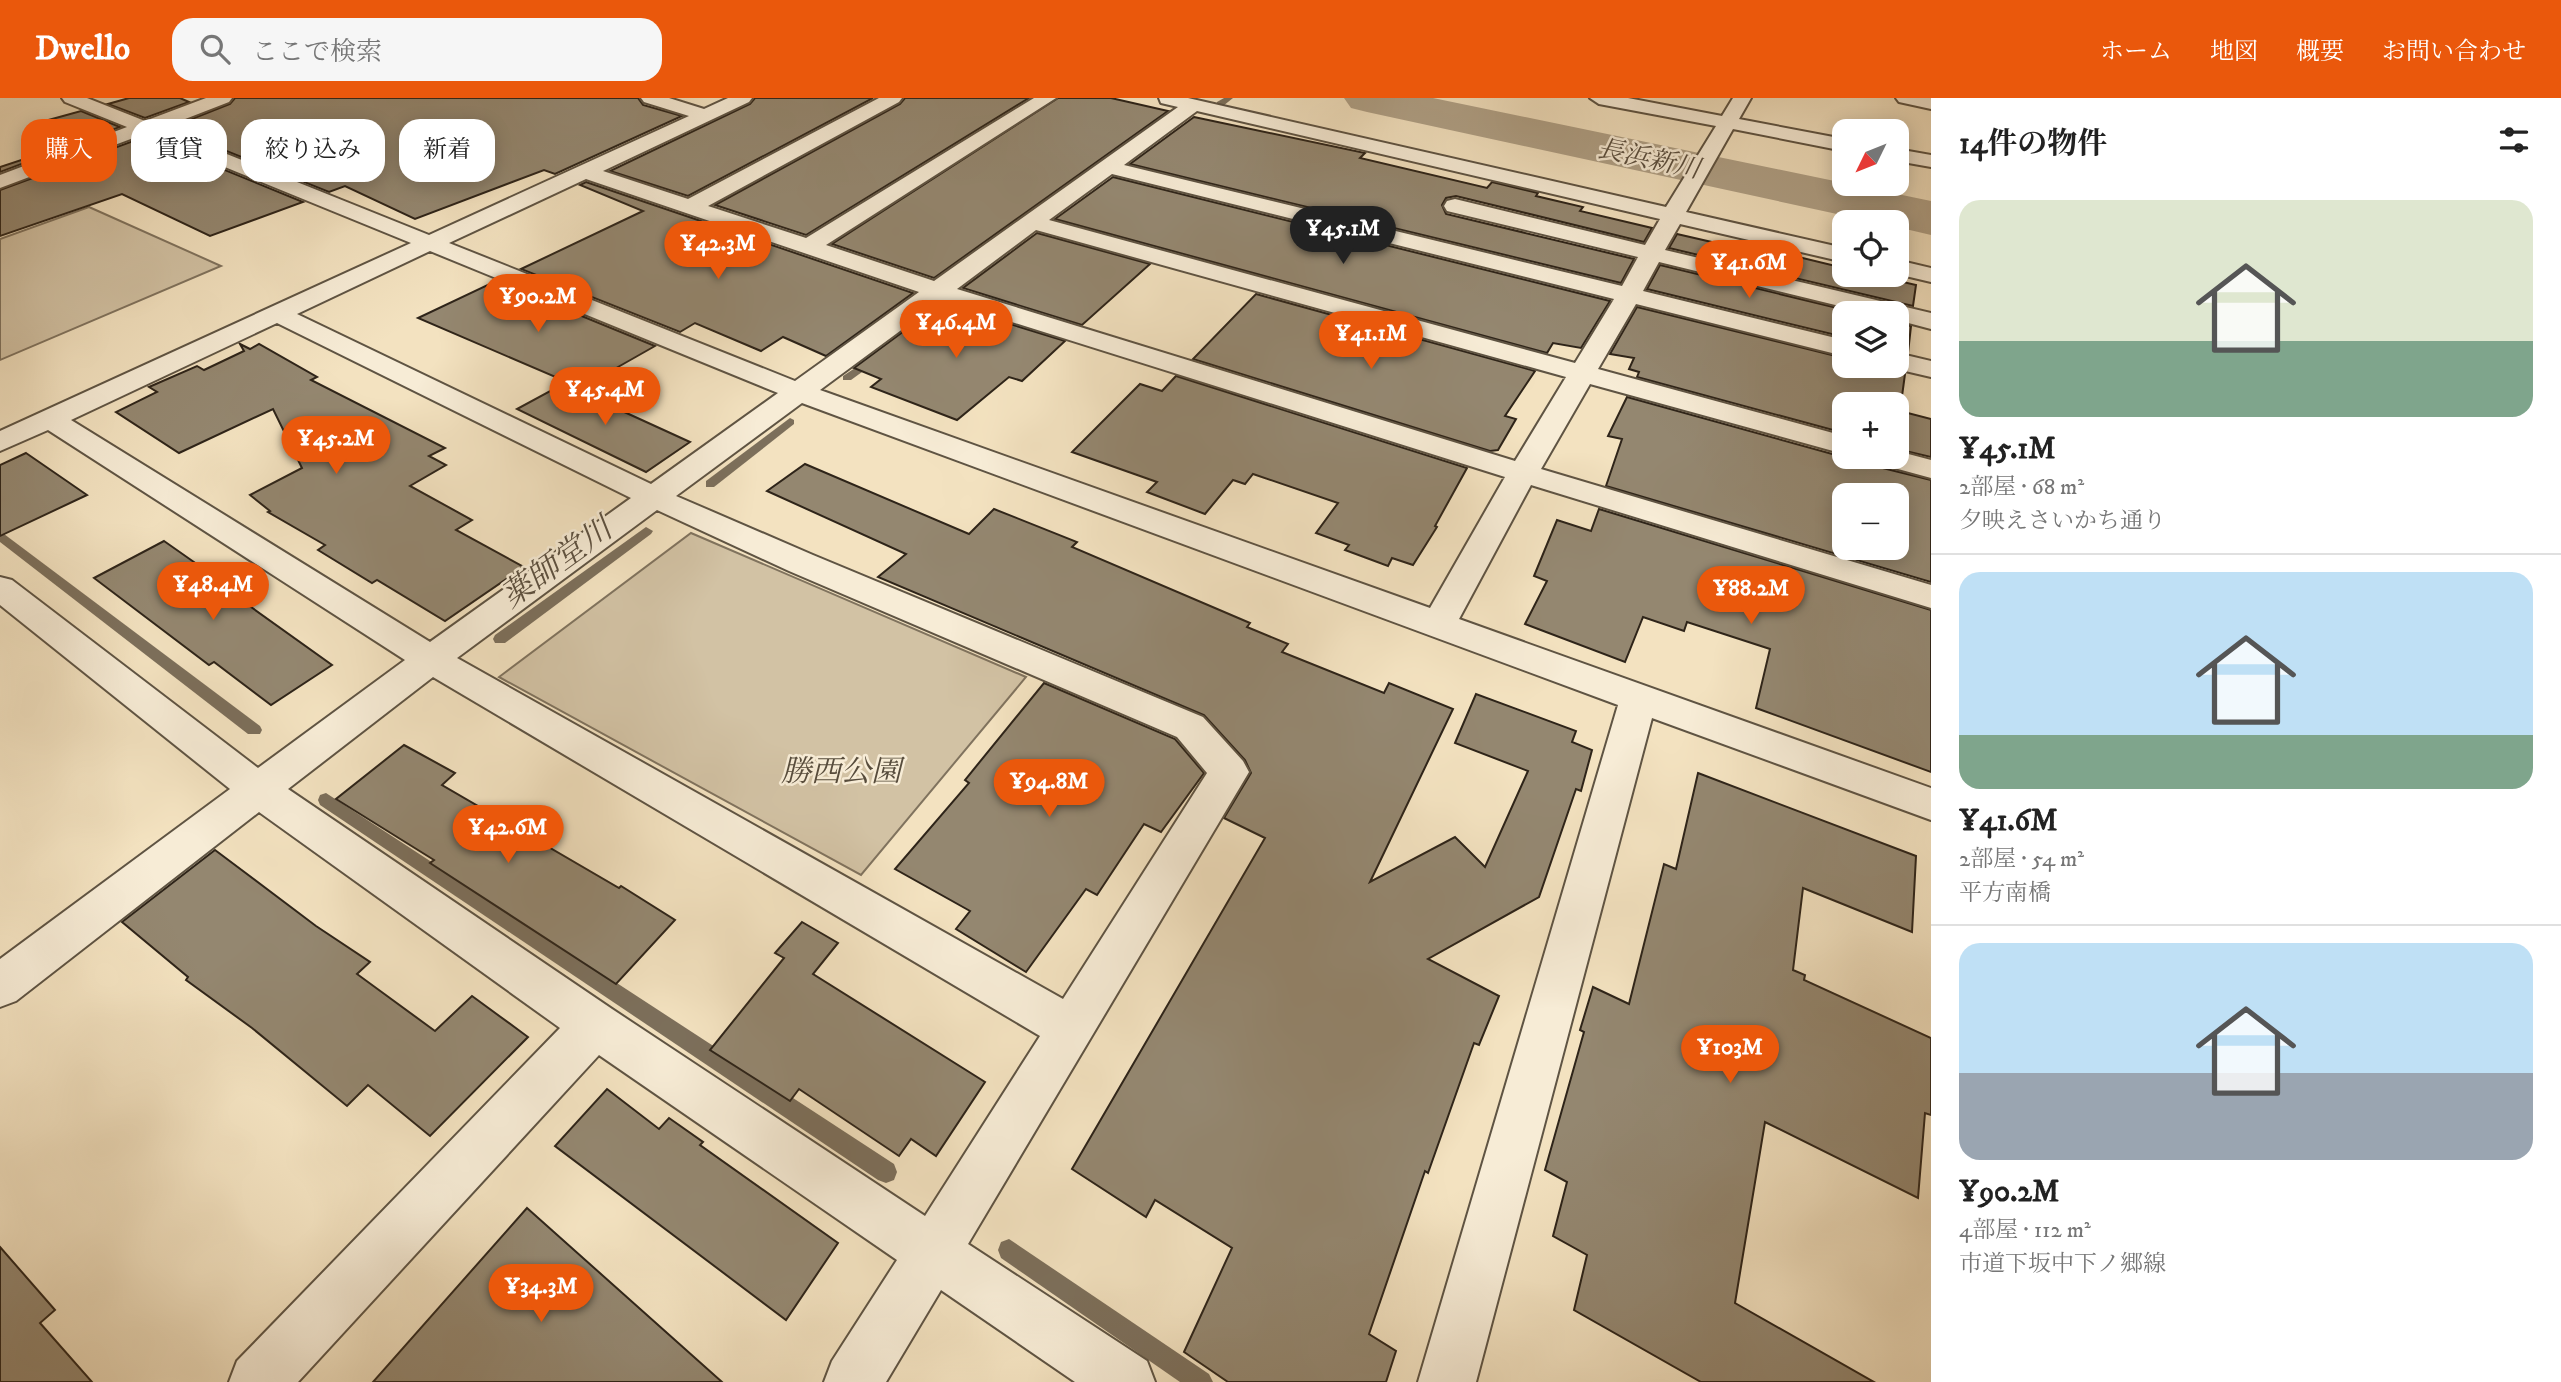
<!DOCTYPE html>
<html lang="ja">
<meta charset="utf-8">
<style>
:root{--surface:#fff;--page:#f6f6f6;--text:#222;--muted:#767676;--line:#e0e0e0;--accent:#ea580c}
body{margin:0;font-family:"IM FELL DW Pica","Noto Serif JP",serif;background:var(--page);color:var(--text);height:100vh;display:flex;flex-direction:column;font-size:26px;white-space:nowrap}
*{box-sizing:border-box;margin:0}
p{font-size:23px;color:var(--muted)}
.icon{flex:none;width:38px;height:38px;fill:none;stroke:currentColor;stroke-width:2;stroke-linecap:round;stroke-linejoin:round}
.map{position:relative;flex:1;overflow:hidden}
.details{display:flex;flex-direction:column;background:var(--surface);width:630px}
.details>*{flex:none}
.top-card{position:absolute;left:21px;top:21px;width:665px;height:63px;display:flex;gap:14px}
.needle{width:46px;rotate:227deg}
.buttons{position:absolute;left:1832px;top:21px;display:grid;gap:14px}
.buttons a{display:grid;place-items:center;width:77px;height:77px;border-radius:14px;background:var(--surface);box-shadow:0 4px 18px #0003;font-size:35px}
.price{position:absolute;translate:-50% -60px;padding:0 16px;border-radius:24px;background:var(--accent);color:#fff;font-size:23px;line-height:46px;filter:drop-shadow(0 2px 4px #0008)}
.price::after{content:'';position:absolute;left:50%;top:42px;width:21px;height:16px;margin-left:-10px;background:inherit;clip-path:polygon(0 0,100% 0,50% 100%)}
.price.selected{background:#222;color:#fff}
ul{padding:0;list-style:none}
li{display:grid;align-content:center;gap:14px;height:371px;padding:0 28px}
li+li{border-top:2px solid var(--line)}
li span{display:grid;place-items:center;height:217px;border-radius:21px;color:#555}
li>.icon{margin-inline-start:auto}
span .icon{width:126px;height:126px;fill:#fffc;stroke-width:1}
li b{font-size:30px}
h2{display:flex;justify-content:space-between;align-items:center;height:84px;padding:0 28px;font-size:30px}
.chip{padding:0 24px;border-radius:21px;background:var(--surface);box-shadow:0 4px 18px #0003;font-size:24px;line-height:63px}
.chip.selected{background:var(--accent);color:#fff}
header{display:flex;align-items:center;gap:42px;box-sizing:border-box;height:98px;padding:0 35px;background:var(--accent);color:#fff}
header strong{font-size:33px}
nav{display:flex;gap:38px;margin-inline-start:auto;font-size:24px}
.search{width:490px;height:63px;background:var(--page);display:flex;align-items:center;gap:18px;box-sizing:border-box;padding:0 24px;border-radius:21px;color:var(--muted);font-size:26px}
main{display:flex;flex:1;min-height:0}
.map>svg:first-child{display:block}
.green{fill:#d2c2a4;stroke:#80735e;stroke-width:2}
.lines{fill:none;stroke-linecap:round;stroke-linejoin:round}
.stream{fill:#7c6f5b;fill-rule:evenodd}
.river{fill:#b0a187;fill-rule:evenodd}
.building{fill:#948770;stroke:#2e2419;stroke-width:2;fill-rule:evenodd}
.minor-casing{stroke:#5f5443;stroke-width:4}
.minor{fill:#f7ecd6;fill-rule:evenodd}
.labels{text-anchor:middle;stroke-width:5;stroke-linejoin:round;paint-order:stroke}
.far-water-label{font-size:26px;font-style:italic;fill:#5c5040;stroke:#f7ecd6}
.park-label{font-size:30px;font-style:italic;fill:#574c3c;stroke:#f7ecd6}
.water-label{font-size:32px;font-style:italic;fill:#5c5040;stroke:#f7ecd6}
</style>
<header>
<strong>Dwello</strong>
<div class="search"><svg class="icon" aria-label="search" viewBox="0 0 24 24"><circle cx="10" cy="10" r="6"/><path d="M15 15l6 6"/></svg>ここで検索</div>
<nav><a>ホーム</a><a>地図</a><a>概要</a><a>お問い合わせ</a></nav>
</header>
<main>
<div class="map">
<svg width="1931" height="1284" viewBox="0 0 1931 1284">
<rect width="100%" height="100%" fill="#f3e2c0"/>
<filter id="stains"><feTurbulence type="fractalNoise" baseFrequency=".00286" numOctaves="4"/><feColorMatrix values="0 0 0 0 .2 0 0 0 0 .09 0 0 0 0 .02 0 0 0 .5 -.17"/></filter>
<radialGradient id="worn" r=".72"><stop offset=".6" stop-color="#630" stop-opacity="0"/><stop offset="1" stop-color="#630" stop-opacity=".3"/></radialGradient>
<g class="green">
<path d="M89,109L221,168L0,262V141Z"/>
<path d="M691,435L1026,579L861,777L499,579Z"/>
</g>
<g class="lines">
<g class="stream">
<path d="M1224,0H1233L1223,8H1217V4Z"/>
<path d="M876,256L881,259L880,261L851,282H843V278Z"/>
<path d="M790,320L794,322V326L714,389H706V383Z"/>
<path d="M646,429L653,433L651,436L505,545H495L493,541L495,537Z"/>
<path d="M0,433L260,628L262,632L260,636H248L0,444Z"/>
<path d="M326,695L894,1066L897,1074L894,1082L886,1085L878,1082L320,707L318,702L320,697Z"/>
<path d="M1009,1141L1209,1276L1213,1284H1180L1001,1160L998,1152L1001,1144Z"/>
</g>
<path class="river" d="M1344,0H1433L1931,103V137L1897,129V124H1874L1367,14L1351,10Z"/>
</g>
<g class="building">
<path d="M129,0H180L189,4L145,20L108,6Z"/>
<path d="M235,0H638L643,7L682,18L555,76L544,72L415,121L345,88L329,94L169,30L230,6Z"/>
<path d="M755,0H873L688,98L610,73L750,6Z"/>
<path d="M905,0H1029L806,137L715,107L900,6Z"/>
<path d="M1058,0H1111L1168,13L934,180L832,146Z"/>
<path d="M81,13L120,29L0,74V69L79,43L34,26Z"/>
<path d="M1194,19L1365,55L1360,60L1487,90L1492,84L1538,95L1536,98L1583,109L1580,113L1652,130L1644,144L1456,98L1446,100L1442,107L1446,116L1634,161L1621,185L1130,66Z"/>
<path d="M144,39L303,104L210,138L122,96L0,138V92Z"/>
<path d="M1113,79L1610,203L1581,250L1553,245L1547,255L1055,121Z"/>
<path d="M586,84L913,195L826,258L783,239L761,253L695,225L680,234L521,171L643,113L580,87Z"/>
<path d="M1037,135L1150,166L1082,227L963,190Z"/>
<path d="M1677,136L1751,153L1753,148L1844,170V177H1873L1916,187L1913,208L1669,150Z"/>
<path d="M1660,167L1858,215H1844V239L1647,191Z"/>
<path d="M496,183L655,248L581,290L418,220Z"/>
<path d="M1256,196L1535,273L1505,318L1516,321L1498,352L1490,353L1193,261Z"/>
<path d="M942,205L1065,243L1022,283L1009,279L957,322L871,289L881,281L854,270Z"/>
<path d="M1637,209L1844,260V268H1886L1887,272L1905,276L1900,313L1931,321V359L1897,351V306H1844V335L1637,279L1639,274L1629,271L1634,260L1610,256Z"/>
<path d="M1897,225L1911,228L1908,255L1897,253Z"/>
<path d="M240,246L250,251L259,246L317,279L311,282L445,350L429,358L446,367L410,388L472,422L456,432L524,469L445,523L377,482L372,485L318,452L325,447L268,414L270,413L250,397L302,370L273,311L179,355L116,314L157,294L149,289L197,268L204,272L244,253Z"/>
<path d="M1176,278L1467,370L1435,428L1437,429L1413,467L1392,460L1388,468L1345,452L1349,447L1316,435L1338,405L1253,376L1245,386L1233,382L1205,416L1147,394L1157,384L1072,354L1140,286L1162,293Z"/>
<path d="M563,286L690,344L646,374L517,311Z"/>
<path d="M1627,299L1843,359H1868L1875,368L1931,382V484L1606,388L1622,341L1608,338ZM1844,397H1897V450H1844Z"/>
<path d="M26,355L87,397L0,438V367Z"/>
<path d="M805,366L969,436L994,411L1077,444L1072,449L1250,525L1247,529L1288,546L1282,554L1384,595L1389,585L1453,611L1370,784L1455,739L1485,769L1528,673L1455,645L1476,596L1576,633L1572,644L1592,652L1581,693L1576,691L1539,799L1428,861L1499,898L1479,947L1474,945L1428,1075L1425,1073L1369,1236L1396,1253L1386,1284H1228L1184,1254L1232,1150L1155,1102L1146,1119L1072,1071L1265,740L1224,720L1251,675L1245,662L1204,617L878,479L906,456L767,393Z"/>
<path d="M1599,411L1931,512V674L1756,610L1770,551L1687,524L1684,533L1643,519L1625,564L1525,526L1547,483L1534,478L1557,422L1591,433Z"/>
<path d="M164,443L248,502L244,504L332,567L271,607L214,564L209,567L94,480Z"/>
<path d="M1044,585L1175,641L1204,675L1161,734L1144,726L1097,797L1086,791L1026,874L956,831L970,813L895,771L969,685L965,682Z"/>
<path d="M404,647L455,675L442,687L619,790L621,788L675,822L616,886L430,765L434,762L336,701Z"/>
<path d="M1698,675L1916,758L1912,834L1803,790L1793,872L1805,877L1804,882L1931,940V1017L1925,1015L1918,1100L1765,1024L1735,1205L1874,1284H1701L1574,1212L1587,1157L1553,1138L1567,1084L1545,1072L1584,934L1580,932L1593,889L1629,906L1664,766L1676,771Z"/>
<path d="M215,752L316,828L370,864L357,876L435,933L472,898L528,939L430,1038L368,987L347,1008L252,930L186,882L188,879L122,824Z"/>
<path d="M802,824L838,845L813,876L985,984L936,1058L911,1041L899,1058L799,991L790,1003L710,952L784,860L775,855Z"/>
<path d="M607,991L659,1031L669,1020L703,1044L700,1047L838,1145L786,1222L555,1048Z"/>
<path d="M527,1110L722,1284H373Z"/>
<path d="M0,1149L55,1212L40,1225L92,1284H0Z"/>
</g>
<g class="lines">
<g class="minor-casing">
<g id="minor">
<path d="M62,0H87L145,23L206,0H232L229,4L162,30L429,137L689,18L644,4L641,0H669L704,11L728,0H752L749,4L603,73L688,101L879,0H902L899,4L708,108L806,140L1034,0H1056L826,147L934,183L1178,9L1161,5L1159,0H1188L1666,109L1716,28L1599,6L1590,0H1628L1722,18L1733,0H1751L1739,21L1844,41V53L1733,31L1686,114L1844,150V164L1680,126L1665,152L1931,215V231L1897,222V215H1868L1659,164L1643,193L1844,242V258L1636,206L1598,271L1844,338V356L1590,286L1541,371L1931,487V510L1531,387L1459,521L1931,690V722L1652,620L1476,1284H1418L1618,607L802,305L676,398L813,457L1203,619L1243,663L1249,674L968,1146L1147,1263L1155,1284H1075L941,1192L886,1284H824L832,1263L897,1162L599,957L298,1284H229L237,1263L560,930L259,714L16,903L0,909V861L230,691L0,507V479L12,482L258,670L405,562L48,332L0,353V333L411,145L144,36L0,90V77L127,29L65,4ZM1197,13L1660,121L1645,147L1455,101L1447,103L1444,108L1447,113L1638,159L1622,188L1124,67ZM1112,76L1614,201L1575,265L1049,122ZM586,81L919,194L795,283L449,145ZM1036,132L1566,279L1515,363L957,191ZM430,153L778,295L651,386L297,216ZM942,202L1505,379L1430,510L820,292ZM277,225L631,400L430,544L71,322ZM657,412L789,473L1177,639L1207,675L1063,901L457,560ZM433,579L1040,938L925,1118L612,911L288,691Z"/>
<path d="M1896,0H1931V11L1899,4Z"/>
<path d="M1897,51L1931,57V69L1897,63Z"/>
<path d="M1897,162L1931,170V184L1897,176Z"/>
<path d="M1897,255L1931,263V279L1888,269L1897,268Z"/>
<path d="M1897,353L1931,362V380L1876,365L1871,359H1897Z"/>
</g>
</g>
<use href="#minor" class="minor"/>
</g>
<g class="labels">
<g class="far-water-label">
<text transform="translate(1649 60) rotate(12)" y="9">長浜新川</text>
</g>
<g class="park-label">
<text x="841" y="683">勝西公園</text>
</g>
<g class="water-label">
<text transform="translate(556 464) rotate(-36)" y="11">薬師堂川</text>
</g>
</g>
<rect width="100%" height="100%" filter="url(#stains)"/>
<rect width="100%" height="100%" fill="url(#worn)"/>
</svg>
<div class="buttons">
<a><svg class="needle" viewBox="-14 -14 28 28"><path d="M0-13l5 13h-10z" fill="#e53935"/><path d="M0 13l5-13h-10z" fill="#767676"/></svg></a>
<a><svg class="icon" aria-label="locate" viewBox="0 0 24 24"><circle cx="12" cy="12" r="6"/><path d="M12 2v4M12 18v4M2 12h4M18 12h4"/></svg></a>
<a><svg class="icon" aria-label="layers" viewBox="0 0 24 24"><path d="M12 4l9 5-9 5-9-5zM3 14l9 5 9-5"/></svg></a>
<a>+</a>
<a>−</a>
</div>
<b class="price selected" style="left:1343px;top:168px">¥45.1M</b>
<b class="price" style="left:718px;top:183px">¥42.3M</b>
<b class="price" style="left:1749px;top:202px">¥41.6M</b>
<b class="price" style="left:538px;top:236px">¥90.2M</b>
<b class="price" style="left:956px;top:262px">¥46.4M</b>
<b class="price" style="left:1371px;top:273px">¥41.1M</b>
<b class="price" style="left:605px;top:329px">¥45.4M</b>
<b class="price" style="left:336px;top:378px">¥45.2M</b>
<b class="price" style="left:213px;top:524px">¥48.4M</b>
<b class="price" style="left:1751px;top:528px">¥88.2M</b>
<b class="price" style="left:1049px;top:721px">¥94.8M</b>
<b class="price" style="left:508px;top:767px">¥42.6M</b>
<b class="price" style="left:1730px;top:987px">¥103M</b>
<b class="price" style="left:541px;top:1226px">¥34.3M</b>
<div class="top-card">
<a class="chip selected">購入</a>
<a class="chip">賃貸</a>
<a class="chip">絞り込み</a>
<a class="chip">新着</a>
</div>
</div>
<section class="details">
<h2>14件の物件<svg class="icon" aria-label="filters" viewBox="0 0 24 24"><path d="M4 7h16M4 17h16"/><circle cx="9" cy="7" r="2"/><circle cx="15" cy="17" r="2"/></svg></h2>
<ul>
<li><span style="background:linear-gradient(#dfe7d0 65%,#7fa58c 0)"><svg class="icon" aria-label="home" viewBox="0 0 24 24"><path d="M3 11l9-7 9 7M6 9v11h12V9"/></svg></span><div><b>¥45.1M</b><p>2部屋 · 68 m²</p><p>夕映えさいかち通り</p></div></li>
<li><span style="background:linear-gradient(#bfe0f5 75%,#7fa58c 0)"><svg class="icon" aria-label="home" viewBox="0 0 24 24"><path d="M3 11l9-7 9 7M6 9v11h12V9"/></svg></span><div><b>¥41.6M</b><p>2部屋 · 54 m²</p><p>平方南橋</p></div></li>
<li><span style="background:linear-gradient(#bfe0f5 60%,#9aa5b1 0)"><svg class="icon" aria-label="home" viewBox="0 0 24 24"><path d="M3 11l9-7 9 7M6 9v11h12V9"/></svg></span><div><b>¥90.2M</b><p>4部屋 · 112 m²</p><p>市道下坂中下ノ郷線</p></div></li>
</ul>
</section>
</main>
